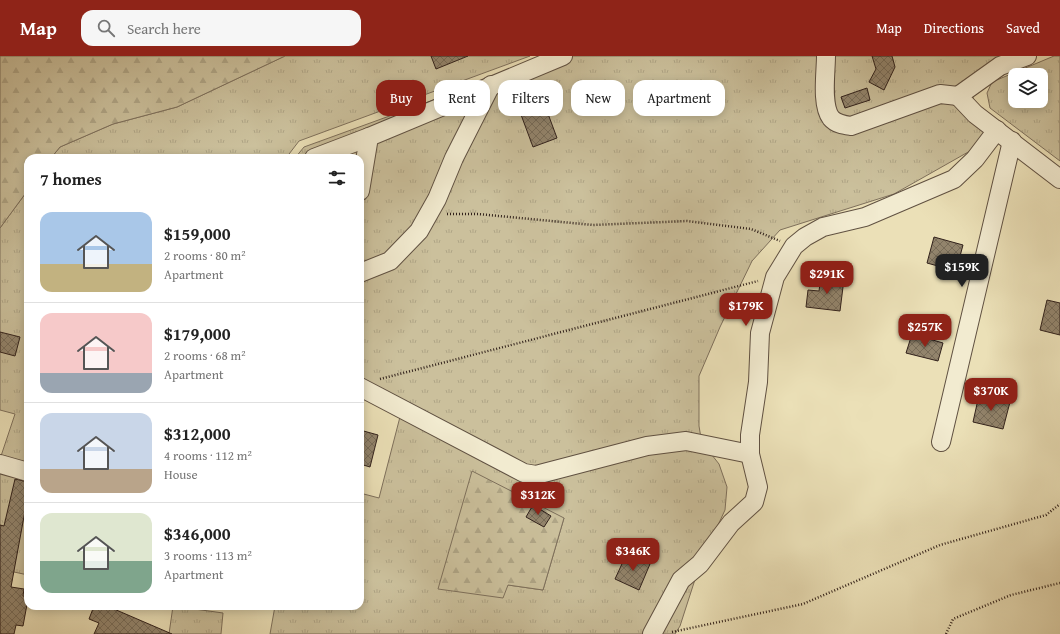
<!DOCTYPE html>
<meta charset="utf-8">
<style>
:root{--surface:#fff;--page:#f6f6f6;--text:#222;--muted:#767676;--line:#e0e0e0;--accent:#8f2418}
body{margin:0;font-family:"Gentium Book Plus",serif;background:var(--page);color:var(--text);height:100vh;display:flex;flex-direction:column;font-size:15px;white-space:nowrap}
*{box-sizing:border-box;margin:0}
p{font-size:13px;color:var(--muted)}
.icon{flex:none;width:22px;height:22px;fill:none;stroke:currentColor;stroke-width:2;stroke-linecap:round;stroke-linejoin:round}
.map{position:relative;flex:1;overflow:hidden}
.drawer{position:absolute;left:24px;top:98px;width:340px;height:456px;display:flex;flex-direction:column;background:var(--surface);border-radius:12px;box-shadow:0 2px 10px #0003}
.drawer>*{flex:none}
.guide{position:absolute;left:376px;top:24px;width:380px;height:36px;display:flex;gap:8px}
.controls{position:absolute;left:1008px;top:12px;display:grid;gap:8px}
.controls a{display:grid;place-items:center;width:40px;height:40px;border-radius:8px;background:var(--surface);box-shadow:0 2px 10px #0003;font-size:20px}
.price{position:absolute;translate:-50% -34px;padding:0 9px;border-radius:8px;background:var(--accent);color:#fff;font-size:13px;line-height:26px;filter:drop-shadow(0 1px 2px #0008)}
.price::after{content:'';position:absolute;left:50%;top:24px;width:12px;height:9px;margin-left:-6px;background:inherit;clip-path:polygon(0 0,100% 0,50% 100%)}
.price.selected{background:#222;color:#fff}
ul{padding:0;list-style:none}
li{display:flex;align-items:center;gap:12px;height:100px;padding:0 16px}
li+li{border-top:1px solid var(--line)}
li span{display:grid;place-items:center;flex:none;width:112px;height:80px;border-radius:12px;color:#555}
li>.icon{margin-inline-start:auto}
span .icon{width:48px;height:48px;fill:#fffc;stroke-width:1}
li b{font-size:17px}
h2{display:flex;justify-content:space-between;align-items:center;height:48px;padding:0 16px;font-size:17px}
.chip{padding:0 14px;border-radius:12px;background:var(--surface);box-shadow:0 2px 10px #0003;font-size:14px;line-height:36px}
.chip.selected{background:var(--accent);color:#fff}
header{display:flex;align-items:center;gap:24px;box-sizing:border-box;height:56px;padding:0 20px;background:var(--accent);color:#fff}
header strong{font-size:19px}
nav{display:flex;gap:22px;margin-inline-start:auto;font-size:14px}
.search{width:280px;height:36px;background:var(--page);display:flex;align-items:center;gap:10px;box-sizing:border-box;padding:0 14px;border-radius:12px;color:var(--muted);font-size:15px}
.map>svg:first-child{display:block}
.grass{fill:url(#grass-tufts);stroke:#7e705c;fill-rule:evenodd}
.forest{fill:url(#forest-firs);stroke:#7e705c}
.building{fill:url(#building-cross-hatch);stroke:#31211b}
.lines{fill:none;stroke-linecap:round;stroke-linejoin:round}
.minor-casing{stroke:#605142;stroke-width:20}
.path{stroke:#31211b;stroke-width:2.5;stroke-dasharray:1 2;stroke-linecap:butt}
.minor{stroke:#f2ebd0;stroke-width:18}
</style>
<header>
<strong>Map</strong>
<div class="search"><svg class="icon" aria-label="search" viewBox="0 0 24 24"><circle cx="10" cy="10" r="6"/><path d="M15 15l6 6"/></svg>Search here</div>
<nav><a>Map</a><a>Directions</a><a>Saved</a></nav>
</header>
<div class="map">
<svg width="1060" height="578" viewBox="0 0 1060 578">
<defs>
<pattern id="grass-tufts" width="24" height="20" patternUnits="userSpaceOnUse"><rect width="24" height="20" fill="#cbc09c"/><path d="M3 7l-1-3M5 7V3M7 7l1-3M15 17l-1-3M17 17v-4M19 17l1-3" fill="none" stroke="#afa586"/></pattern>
<pattern id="forest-firs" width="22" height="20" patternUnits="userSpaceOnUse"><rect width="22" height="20" fill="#cbc09c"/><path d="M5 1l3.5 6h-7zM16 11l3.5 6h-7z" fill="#afa586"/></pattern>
<pattern id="building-cross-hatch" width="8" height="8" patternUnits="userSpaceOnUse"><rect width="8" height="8" fill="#92846c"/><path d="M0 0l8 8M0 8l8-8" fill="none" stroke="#786c58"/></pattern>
</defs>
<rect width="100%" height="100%" fill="#ebe0b7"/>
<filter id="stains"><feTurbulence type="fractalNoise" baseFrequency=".005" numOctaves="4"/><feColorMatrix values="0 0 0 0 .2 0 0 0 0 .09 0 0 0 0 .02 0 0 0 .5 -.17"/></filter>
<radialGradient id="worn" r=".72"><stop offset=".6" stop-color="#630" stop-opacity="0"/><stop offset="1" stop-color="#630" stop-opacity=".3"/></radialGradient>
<g class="grass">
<path d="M285,0H530L299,85L286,102H51L60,91L113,68L177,51Z"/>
<path d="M555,0H1021L980,22L973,41V53L1000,78L894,138L780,174L752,205L720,271L699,320V370L701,382L536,413L360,328V102H295L304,91Z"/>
<path d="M1054,0H1060V105L990,52L987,37L992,26ZM1015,19H1041V45H1015Z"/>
<path d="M28,134V406L23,410L0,403L15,358L0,354V172Z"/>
<path d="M401,357L524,421L685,389L708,394L719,408L727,431L725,454L700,508L680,570L675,578H270L275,550H360V437L379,442ZM564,462L543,534L508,529Z"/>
<path d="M0,412L28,420V519L0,513Z"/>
<path d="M173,550L223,557L221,578H169Z"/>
</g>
<g class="forest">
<path d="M0,0H285L177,51L113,68L60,91L51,102H28V134L0,172Z"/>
<path d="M472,415L564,462L543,534L508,529L503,542L438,533Z"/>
</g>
<g class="building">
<path d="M431,0H468L436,13Z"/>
<path d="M872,0H892L895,11L884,34L869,26L876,13Z"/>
<path d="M867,32L870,44L845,52L841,41Z"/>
<path d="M544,47L557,82L533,91L520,56Z"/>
<path d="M934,181L963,189L956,215L927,207Z"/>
<path d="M821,221L844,223L840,255L806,251L808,234L819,235Z"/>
<path d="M1047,244L1060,247V279L1040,274Z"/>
<path d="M0,276L20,281L15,300L0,296Z"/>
<path d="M912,278L943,287L938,305L906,297Z"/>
<path d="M979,339L1010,346L1003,373L973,366Z"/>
<path d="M360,374L378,379L370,411L360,408Z"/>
<path d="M15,423L28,426V456L25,455L11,531L24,533L23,540L28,541V543L23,570L16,569L14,578H0V469L4,470Z"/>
<path d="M533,449L551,460L544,471L526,461Z"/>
<path d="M627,497L650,508L639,534L615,523Z"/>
<path d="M94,550H107L172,578H94L99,567L89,563Z"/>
</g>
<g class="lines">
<g class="minor-casing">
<g id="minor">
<path d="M826,0C826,16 821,49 831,62C836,68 844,69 851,70L940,38L958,40"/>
<path d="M1027,0L1000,10L958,40L975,58L1060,123"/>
<path d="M314,102L369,81"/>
<path d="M360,135L369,81L563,0"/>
<path d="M360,217L390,205L419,175L437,143L454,102L491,29"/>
<path d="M360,331L524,417L536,419L647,390L686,385L750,398"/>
<path d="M941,386L1012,85"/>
<path d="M0,408L28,416"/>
<path d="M652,578L681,524L700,508L731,467L754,446L758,431L750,398V379L758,326L760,277L775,221L794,190L805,181L823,171L865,161L954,123L975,103L997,74"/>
</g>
</g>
<g class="path">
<path d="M447,158H478L593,169L687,165L751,173L780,185"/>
<path d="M380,323L758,225"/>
<path d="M672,576L803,548L940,489L1046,459L1060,448"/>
<path d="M946,578L953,563L1011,539L1060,527"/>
</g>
<use href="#minor" class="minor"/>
</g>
<rect width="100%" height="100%" filter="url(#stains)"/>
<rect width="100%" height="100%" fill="url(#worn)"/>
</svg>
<div class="controls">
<a><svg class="icon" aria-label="layers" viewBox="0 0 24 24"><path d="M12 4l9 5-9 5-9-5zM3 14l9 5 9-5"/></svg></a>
</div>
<b class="price selected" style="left:962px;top:232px">$159K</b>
<b class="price" style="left:827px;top:239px">$291K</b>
<b class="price" style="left:746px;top:271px">$179K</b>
<b class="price" style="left:925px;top:292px">$257K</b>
<b class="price" style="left:991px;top:356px">$370K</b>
<b class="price" style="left:538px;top:460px">$312K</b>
<b class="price" style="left:633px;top:516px">$346K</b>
<div class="guide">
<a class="chip selected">Buy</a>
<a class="chip">Rent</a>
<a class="chip">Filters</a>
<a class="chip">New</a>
<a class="chip">Apartment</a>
</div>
<section class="drawer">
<h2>7 homes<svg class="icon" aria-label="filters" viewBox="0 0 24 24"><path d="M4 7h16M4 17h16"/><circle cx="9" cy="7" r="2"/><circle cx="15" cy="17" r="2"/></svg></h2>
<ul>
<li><span style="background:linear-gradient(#a9c7e8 65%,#c2b280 0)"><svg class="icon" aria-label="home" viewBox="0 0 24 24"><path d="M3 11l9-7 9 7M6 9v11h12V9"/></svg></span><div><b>$159,000</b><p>2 rooms · 80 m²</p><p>Apartment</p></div></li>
<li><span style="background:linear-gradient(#f6c9c9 75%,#9aa5b1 0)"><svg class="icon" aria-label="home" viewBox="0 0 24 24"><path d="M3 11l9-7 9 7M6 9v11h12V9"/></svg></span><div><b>$179,000</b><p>2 rooms · 68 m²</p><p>Apartment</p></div></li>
<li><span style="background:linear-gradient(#c9d6e8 70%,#b9a48a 0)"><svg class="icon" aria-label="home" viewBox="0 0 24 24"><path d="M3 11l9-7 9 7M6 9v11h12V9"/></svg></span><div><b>$312,000</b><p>4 rooms · 112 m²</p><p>House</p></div></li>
<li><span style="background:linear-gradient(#dfe7d0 60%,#7fa58c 0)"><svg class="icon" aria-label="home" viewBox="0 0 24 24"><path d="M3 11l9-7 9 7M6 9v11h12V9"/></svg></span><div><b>$346,000</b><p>3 rooms · 113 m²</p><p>Apartment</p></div></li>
</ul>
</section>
</div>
